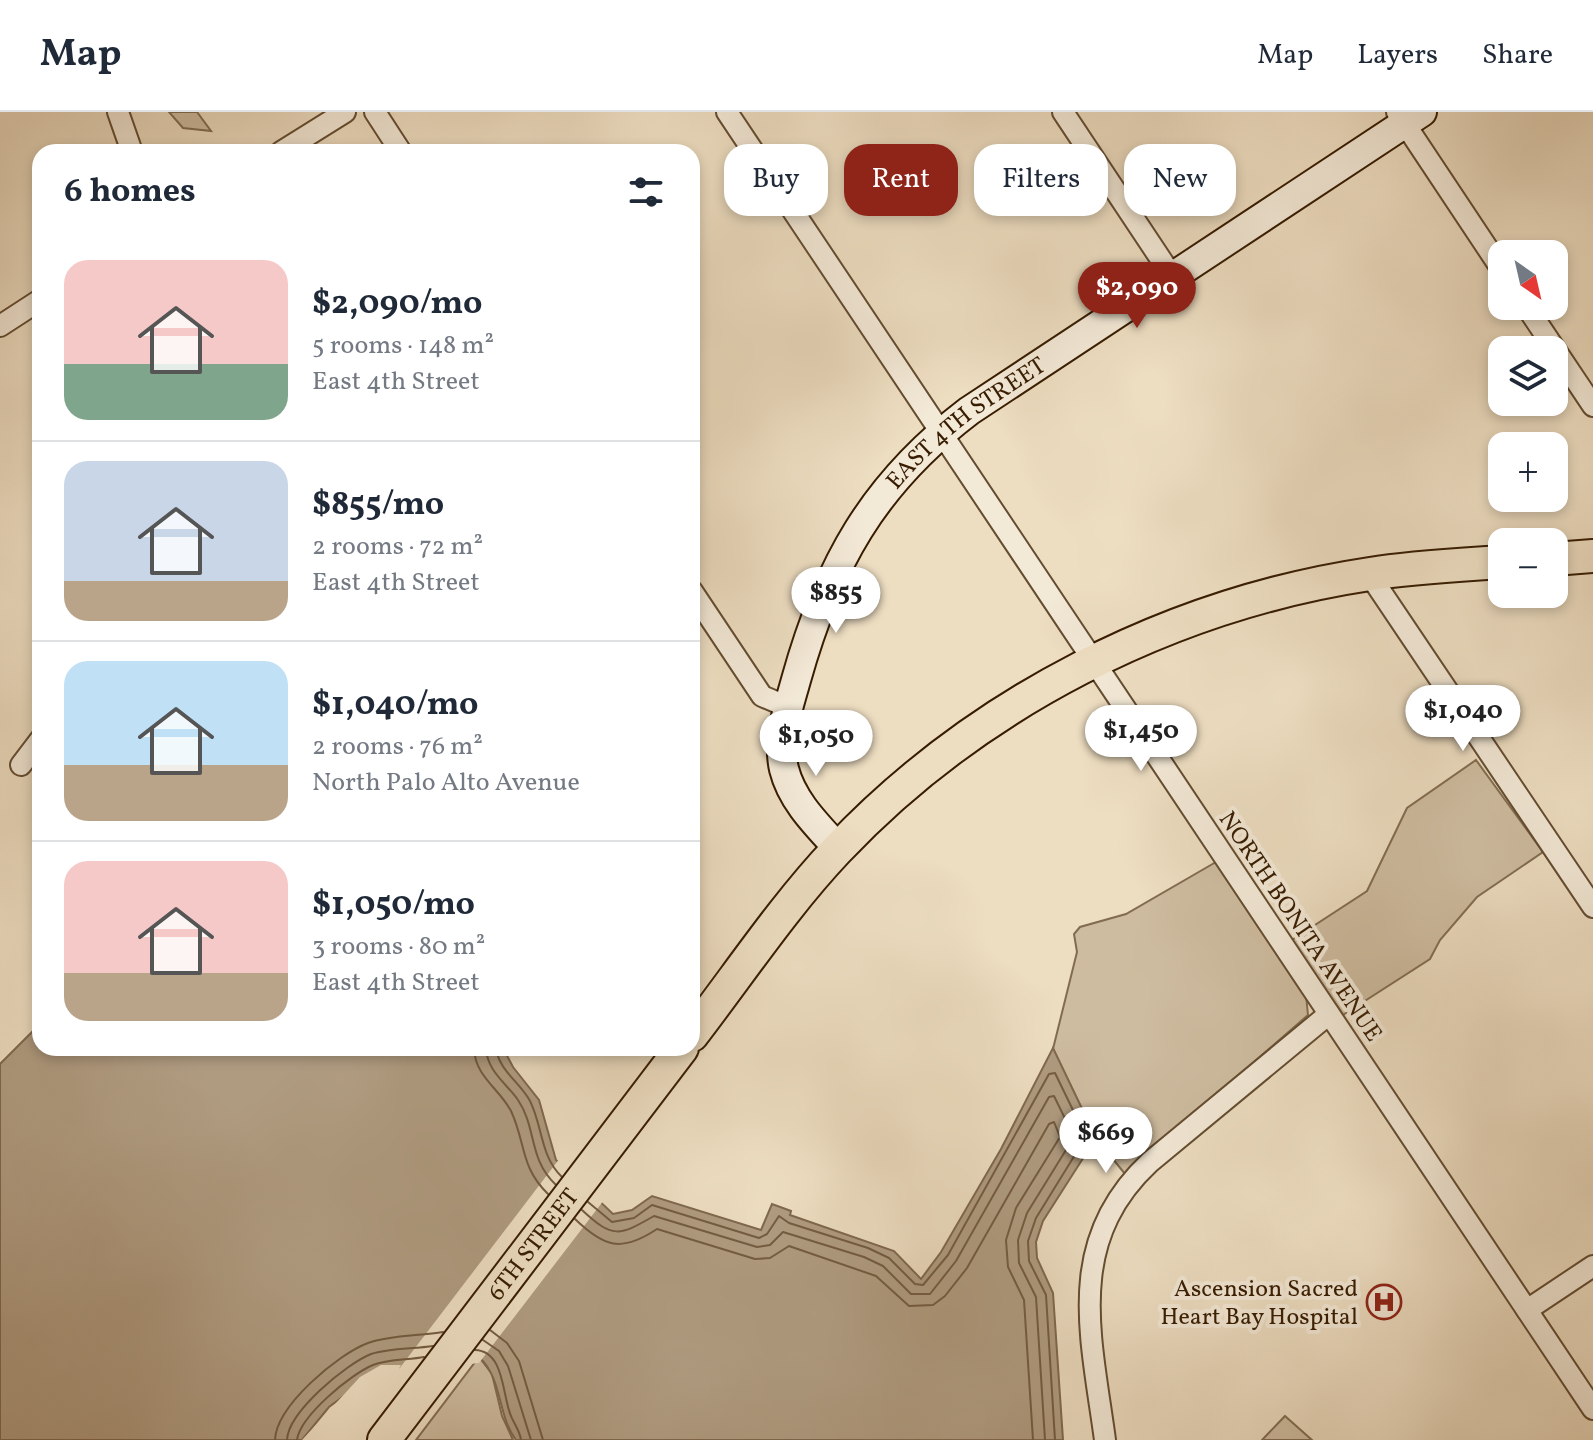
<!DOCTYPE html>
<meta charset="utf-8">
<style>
:root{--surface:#fff;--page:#f6f6f7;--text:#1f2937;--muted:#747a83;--line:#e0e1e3;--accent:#8f2418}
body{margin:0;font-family:Vollkorn,serif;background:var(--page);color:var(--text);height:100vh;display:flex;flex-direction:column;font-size:30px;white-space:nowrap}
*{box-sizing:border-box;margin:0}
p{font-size:26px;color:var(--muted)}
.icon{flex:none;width:44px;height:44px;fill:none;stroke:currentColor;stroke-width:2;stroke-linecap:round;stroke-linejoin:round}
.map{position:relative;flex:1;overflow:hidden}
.side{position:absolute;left:32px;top:32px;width:668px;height:912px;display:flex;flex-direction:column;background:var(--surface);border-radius:24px;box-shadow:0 4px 12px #0003}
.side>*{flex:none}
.guide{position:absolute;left:724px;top:32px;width:748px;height:72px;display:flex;gap:16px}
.needle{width:52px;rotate:146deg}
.controls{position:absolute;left:1488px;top:128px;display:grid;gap:16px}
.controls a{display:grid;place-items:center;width:80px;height:80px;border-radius:16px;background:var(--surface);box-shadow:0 4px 12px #0003;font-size:40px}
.price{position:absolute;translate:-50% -68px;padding:0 18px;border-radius:28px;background:#fff;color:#222;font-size:26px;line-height:52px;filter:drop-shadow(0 2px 4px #0008)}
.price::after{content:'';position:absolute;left:50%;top:48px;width:24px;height:18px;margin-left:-12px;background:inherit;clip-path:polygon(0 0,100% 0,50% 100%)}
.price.on{background:var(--accent);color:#fff}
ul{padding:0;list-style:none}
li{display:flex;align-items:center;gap:24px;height:200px;padding:0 32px}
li+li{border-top:2px solid var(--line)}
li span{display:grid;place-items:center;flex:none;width:224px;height:160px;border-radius:24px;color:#555}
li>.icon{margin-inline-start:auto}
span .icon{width:96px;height:96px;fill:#fffc;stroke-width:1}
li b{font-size:34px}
h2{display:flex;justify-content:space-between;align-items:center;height:96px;padding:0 32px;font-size:34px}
.pill{padding:0 28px;border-radius:24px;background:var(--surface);box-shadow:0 4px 12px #0003;font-size:28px;line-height:72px}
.pill.on{background:var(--accent);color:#fff}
header{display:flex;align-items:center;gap:48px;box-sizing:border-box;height:112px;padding:0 40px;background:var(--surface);border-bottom:2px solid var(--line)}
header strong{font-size:38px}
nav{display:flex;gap:44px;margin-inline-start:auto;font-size:28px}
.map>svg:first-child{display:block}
.green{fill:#cebca0;stroke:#826c50;stroke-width:2}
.water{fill:#af9b80;stroke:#7f684d;stroke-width:2}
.pier{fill:#edddc1}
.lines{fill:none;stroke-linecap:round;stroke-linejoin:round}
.shore{stroke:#735c40;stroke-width:2}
.street-casing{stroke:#644c31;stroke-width:24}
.secondary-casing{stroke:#371c01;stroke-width:32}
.primary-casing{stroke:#371c01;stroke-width:36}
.street{stroke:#f3e9d7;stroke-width:20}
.secondary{stroke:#f3e9d7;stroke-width:28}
.primary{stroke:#edddc1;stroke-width:32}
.labels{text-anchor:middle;stroke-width:8;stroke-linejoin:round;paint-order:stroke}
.street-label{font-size:24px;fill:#371c01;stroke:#f3e9d7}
.poi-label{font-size:24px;fill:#371c01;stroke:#f3e9d7;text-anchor:end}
</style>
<header>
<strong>Map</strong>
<nav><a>Map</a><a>Layers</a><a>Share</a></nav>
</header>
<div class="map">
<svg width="1593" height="1328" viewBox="0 0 1593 1328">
<rect width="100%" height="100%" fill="#edddc1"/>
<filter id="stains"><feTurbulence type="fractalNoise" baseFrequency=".0025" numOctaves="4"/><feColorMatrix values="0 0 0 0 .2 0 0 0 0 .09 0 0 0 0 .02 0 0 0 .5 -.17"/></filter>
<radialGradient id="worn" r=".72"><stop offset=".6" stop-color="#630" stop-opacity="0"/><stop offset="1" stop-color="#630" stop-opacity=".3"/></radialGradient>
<g class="green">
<path d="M169,0H197L211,19L183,16Z"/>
<path d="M1476,648L1543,740L1477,785L1440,828L1430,847L1343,903L1292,828L1367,779L1407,696Z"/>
<path d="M1216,750L1306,883L1308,903L1125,1062L1096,1026L1053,937L1077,840L1074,822L1080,815L1126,802Z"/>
<path d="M479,1245L492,1262L502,1304L513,1328H416Z"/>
<path d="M1285,1304L1312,1328H1262Z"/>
</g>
<path class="water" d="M40,912V936H503L513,955L539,988L556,1048L613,1102L632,1098L652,1084L761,1118L772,1092L791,1099L790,1103L894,1139L921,1167L941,1140L1001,1037L1053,936L1096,1026L1043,1109L1036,1130L1037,1146L1053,1181L1063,1328H516C497,1303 503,1267 479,1245L378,1259L329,1295L302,1328H0V952Z"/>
<path class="pier" d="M560,1046L604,1088L479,1251L379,1263L332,1298L307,1328H302L360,1265L381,1253H401L399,1257Z"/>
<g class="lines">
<g class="shore">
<path d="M474,936C475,965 499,976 511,999C526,1031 520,1055 548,1082"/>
<path d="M486,936C487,959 506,971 518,988C537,1016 528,1047 556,1073"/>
<path d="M496,936C499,959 520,970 530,989C543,1015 540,1044 562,1065"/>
<path d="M588,1090L612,1110L634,1106L652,1093L759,1126L767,1122L779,1104L789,1111L868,1136L889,1146L915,1172L923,1173L948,1143L1049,962L1055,961L1086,1025L1036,1106L1028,1129L1029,1149L1046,1183L1055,1328"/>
<path d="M582,1098C613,1127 619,1124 654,1104L757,1135L770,1133L783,1120L864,1145L883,1154L911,1182H930L956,1149L1049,985L1054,984L1074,1025L1027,1101L1018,1128L1019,1151L1036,1185L1045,1328"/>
<path d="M575,1107C604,1135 621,1141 657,1117L755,1147L770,1146L789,1134L876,1164L909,1194L933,1193L945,1184L967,1156L1049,1012L1054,1010L1060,1025L1016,1096L1006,1128L1008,1155L1024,1188L1033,1328"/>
<path d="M490,1218L507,1231L519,1249L543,1328"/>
<path d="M483,1228L499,1239L508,1254L531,1328"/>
<path d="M475,1238C505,1239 502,1284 511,1304C514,1312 520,1319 521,1328"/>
<path d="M275,1328C276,1294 338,1242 368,1231C390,1223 420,1224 443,1220"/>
<path d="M287,1328C288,1300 346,1252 371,1242C389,1236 414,1237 433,1234"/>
<path d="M297,1328C300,1304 351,1262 373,1253C387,1247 409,1248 424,1245"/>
</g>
<g class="street-casing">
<g id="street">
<path d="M118,0L132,40"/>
<path d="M375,0L401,40"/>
<path d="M727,0L1593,1297"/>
<path d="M1063,0L1172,164"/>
<path d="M1397,0L1502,158"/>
<path d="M281,40L345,0"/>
<path d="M1526,194L1593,294"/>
<path d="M0,214L40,188"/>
<path d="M1369,462L1593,795"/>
<path d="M692,479L762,584L788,595"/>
<path d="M21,653L40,628"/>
<path d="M1527,1198L1593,1154"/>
<path d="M1105,1328C1091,1224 1064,1130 1150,1050L1329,902"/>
</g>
</g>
<g class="secondary-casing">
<g id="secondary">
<path id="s1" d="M838,736C817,713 792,689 784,657C777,627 788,597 796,568C828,453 873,372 969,299L1422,0"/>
</g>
</g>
<g class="primary-casing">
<g id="primary">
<path d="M1554,447L1593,444"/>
<path d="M692,923C739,862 784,794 837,738C976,591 1170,492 1370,462C1413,455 1458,453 1502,450"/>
<path id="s2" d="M384,1328L682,936"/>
</g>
</g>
<use href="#street" class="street"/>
<use href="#secondary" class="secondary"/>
<use href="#primary" class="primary"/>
</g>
<defs>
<g id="hospital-ring" transform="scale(1.8)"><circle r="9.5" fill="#f3e9d7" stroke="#8f2418" stroke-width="1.5"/><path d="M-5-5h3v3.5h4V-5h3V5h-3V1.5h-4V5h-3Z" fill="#8f2418"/></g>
</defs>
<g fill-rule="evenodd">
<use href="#hospital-ring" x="1384" y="1190"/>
</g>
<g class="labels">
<g class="street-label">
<text dy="8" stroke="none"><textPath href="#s1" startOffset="504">EAST 4TH STREET</textPath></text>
<text transform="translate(1301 814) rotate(56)" y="8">NORTH BONITA AVENUE</text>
<text dy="8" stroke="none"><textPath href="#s2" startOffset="246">6TH STREET</textPath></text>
</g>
<g class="poi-label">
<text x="1358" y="1184">Ascension Sacred<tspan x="1358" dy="28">Heart Bay Hospital</tspan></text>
</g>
</g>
<rect width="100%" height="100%" filter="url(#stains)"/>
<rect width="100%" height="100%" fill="url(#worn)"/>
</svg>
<div class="controls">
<a><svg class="needle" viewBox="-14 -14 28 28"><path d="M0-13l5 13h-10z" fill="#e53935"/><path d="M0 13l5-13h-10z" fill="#747a83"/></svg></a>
<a><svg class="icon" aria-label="layers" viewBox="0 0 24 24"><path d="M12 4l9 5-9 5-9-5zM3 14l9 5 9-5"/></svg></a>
<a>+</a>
<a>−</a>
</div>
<b class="price on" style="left:1137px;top:218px">$2,090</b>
<b class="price" style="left:836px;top:523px">$855</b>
<b class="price" style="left:1463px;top:641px">$1,040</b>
<b class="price" style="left:1141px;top:661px">$1,450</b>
<b class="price" style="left:816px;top:666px">$1,050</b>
<b class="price" style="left:1106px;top:1063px">$669</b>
<div class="guide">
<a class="pill">Buy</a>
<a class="pill on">Rent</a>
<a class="pill">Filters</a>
<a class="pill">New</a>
</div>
<section class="side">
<h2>6 homes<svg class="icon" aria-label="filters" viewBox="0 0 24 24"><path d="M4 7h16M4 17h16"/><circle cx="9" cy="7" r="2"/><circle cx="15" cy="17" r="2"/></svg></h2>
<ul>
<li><span style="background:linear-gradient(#f6c9c9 65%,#7fa58c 0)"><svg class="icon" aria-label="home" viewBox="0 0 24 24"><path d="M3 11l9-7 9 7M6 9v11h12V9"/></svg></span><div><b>$2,090/mo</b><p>5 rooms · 148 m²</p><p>East 4th Street</p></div></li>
<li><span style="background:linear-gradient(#c9d6e8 75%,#b9a48a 0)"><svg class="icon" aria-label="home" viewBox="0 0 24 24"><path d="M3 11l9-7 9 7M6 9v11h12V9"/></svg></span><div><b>$855/mo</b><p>2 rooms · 72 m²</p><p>East 4th Street</p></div></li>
<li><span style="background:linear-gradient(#bfe0f5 65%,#b9a48a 0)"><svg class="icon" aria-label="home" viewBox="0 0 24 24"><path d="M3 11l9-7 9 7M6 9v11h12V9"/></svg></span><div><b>$1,040/mo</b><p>2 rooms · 76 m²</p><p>North Palo Alto Avenue</p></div></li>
<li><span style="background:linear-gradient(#f6c9c9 70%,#b9a48a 0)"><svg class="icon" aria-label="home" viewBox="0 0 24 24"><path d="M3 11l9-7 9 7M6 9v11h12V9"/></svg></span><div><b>$1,050/mo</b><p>3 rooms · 80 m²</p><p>East 4th Street</p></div></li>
</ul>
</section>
</div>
